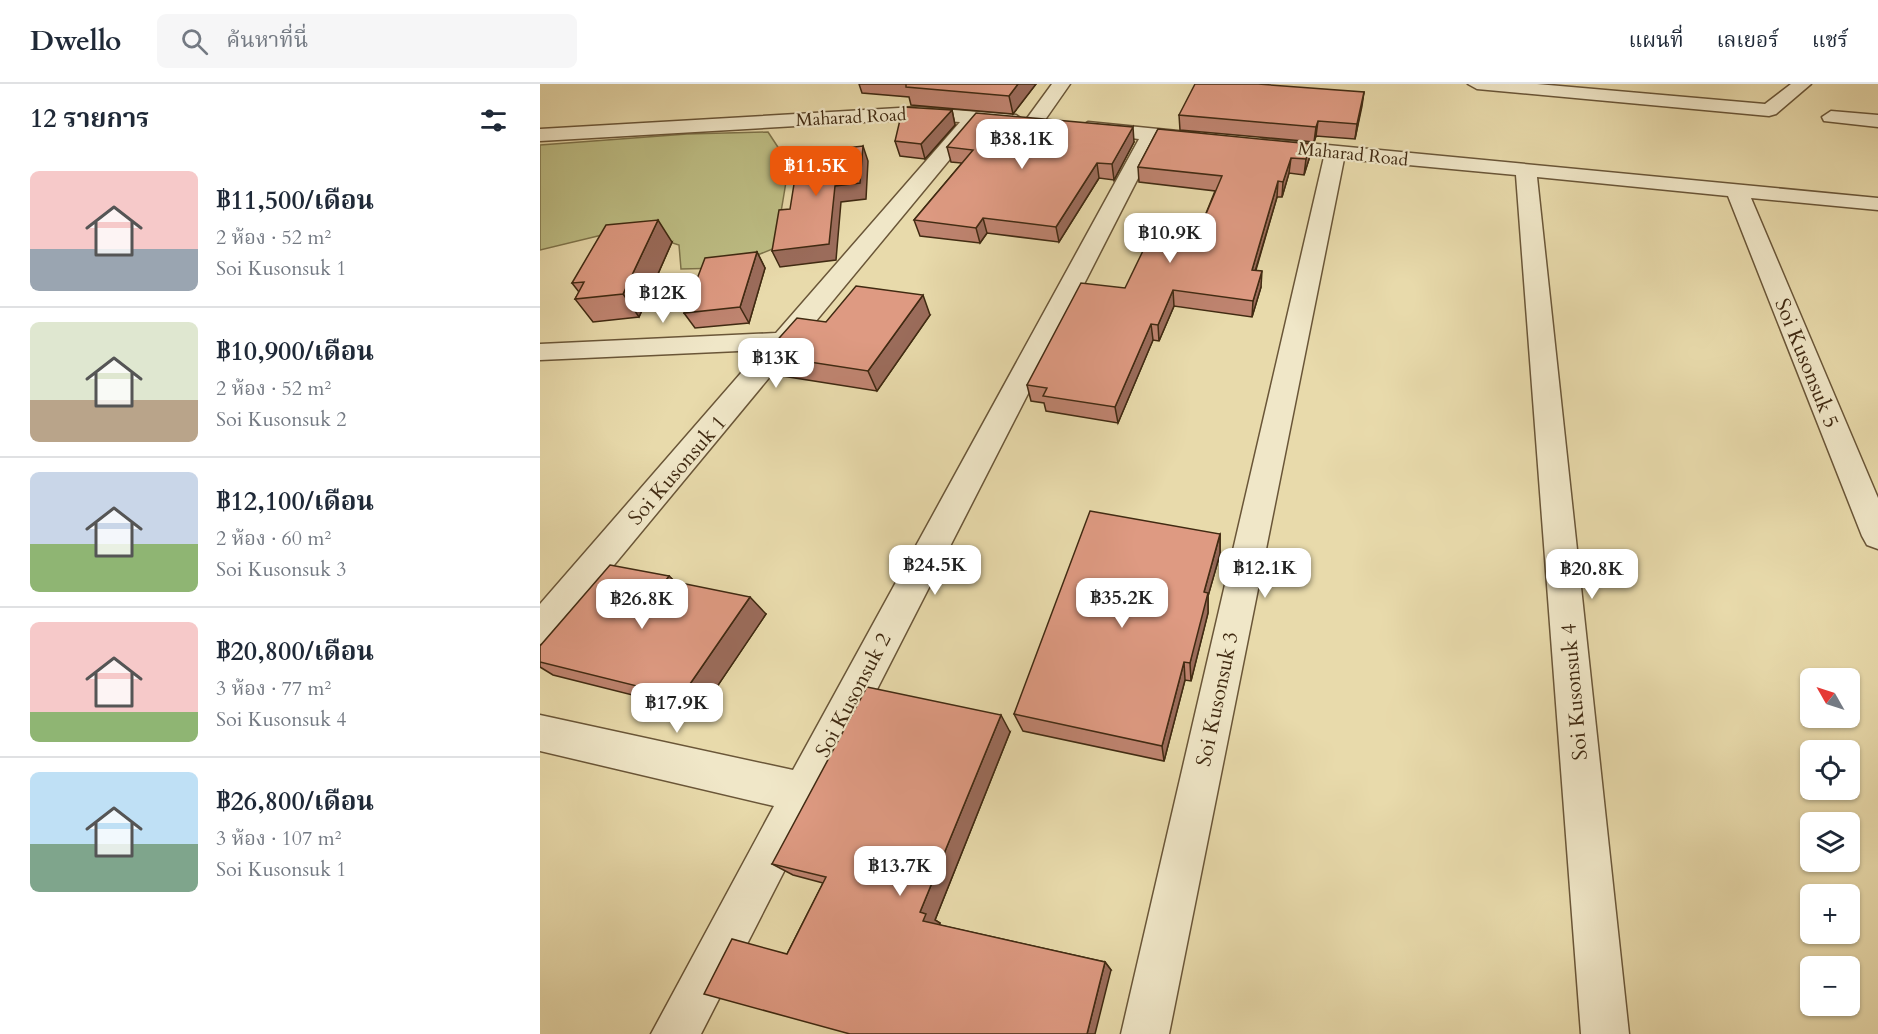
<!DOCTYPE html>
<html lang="th">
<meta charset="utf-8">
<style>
:root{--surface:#fff;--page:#f6f6f7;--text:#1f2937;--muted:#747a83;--line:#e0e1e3;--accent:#ea580c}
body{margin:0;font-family:Cardo,"Noto Serif Thai",serif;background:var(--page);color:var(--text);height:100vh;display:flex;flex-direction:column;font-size:22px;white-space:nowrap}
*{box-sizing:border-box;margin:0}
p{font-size:20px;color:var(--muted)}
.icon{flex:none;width:33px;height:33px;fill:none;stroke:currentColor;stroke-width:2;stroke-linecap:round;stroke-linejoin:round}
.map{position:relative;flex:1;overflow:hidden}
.panel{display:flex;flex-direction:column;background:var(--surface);width:540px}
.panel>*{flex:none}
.needle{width:39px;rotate:309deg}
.tools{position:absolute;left:1260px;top:584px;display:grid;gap:12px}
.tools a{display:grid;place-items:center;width:60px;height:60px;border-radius:9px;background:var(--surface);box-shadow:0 2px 4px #0004;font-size:30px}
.price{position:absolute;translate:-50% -51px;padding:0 14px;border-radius:12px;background:#fff;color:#222;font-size:20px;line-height:39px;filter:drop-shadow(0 2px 3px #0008)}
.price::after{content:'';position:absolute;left:50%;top:36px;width:18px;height:14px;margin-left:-9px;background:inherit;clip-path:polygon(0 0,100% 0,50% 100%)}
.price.current{background:var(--accent);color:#fff}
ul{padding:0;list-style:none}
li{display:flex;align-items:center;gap:18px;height:150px;padding:0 30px}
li+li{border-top:2px solid var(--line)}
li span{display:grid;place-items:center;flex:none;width:168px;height:120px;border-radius:9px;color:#555}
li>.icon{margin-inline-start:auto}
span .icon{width:72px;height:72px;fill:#fffc;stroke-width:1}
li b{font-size:26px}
h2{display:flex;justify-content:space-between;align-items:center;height:72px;padding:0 30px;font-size:26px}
header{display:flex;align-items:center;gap:36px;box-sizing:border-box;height:84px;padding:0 30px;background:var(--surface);border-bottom:2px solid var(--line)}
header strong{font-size:28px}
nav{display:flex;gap:33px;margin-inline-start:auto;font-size:21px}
.search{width:420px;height:54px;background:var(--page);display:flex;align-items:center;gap:15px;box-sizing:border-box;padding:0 21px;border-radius:9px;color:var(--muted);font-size:22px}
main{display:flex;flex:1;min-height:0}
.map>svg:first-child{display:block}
.green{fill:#bdbd84;stroke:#7e744b;stroke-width:1.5}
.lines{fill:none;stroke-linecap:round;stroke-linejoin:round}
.minor-casing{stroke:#6a5638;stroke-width:3}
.minor{fill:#f0e7c8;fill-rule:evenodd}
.wall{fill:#bf8470;stroke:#402a12;stroke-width:1.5}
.shaded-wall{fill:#9b6c5b;stroke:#402a12;stroke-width:1.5}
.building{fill:#de9a82;stroke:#402a12;stroke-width:1.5}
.labels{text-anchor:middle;stroke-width:4.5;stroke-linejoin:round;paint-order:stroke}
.far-street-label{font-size:18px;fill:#402a12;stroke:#f0e7c8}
.street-label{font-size:21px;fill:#402a12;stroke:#f0e7c8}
</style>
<header>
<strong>Dwello</strong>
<div class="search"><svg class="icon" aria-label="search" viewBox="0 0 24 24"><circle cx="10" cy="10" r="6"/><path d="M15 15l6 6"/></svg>ค้นหาที่นี่</div>
<nav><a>แผนที่</a><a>เลเยอร์</a><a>แชร์</a></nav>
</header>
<main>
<section class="panel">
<h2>12 รายการ<svg class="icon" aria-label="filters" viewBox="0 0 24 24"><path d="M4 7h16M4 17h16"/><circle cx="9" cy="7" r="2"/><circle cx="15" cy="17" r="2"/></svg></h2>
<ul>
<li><span style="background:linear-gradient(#f6c9c9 65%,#9aa5b1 0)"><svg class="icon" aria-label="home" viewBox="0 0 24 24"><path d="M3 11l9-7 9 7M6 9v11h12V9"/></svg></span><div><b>฿11,500/เดือน</b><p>2 ห้อง · 52 m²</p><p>Soi Kusonsuk 1</p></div></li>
<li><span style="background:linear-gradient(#dfe7d0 65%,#b9a48a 0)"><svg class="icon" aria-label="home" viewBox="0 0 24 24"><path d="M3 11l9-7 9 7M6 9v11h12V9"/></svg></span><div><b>฿10,900/เดือน</b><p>2 ห้อง · 52 m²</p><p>Soi Kusonsuk 2</p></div></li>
<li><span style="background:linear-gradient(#c9d6e8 60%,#8fb573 0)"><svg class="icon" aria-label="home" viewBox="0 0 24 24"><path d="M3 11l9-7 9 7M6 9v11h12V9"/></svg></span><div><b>฿12,100/เดือน</b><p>2 ห้อง · 60 m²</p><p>Soi Kusonsuk 3</p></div></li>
<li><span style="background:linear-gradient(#f6c9c9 75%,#8fb573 0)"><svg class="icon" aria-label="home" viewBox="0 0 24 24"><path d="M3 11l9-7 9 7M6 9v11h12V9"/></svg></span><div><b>฿20,800/เดือน</b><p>3 ห้อง · 77 m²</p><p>Soi Kusonsuk 4</p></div></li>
<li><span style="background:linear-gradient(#bfe0f5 60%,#7fa58c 0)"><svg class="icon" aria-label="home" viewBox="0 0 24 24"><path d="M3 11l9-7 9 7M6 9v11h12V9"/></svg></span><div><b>฿26,800/เดือน</b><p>3 ห้อง · 107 m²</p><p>Soi Kusonsuk 1</p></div></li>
</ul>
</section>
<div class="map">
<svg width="1338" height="950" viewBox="0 0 1338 950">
<rect width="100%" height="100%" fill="#e8daab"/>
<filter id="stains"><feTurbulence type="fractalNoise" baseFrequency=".00333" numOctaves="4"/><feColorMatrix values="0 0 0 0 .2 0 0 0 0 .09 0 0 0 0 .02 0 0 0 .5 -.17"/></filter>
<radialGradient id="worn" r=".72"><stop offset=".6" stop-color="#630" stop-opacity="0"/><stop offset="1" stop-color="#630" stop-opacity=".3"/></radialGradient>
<path class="green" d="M228,48L249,80L235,164L185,184L141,185L139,161L102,149L62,151L0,166V61L147,50Z"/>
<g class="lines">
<g class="minor-casing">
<g id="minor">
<path d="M512,0H530L500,43L493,45L484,39L476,43L439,40L12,556L0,560V520L221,266L0,276V260L236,249L420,38L376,35L0,57V45L376,23L476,31L485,37Z"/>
<path d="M928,0H997L1225,20L1251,0H1271L1236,30L1229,32L937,5Z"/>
<path d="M1291,27L1338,31V43L1284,37L1282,33Z"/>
<path d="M548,38L658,49L668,55L658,61L617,57L161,950H111L234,722L0,667V631L253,686L599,55L541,48L538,44Z"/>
<path d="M725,55L1338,114V126L1211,114L1338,414V465L1327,461L1322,452L1188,112L997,93L1089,950H1041L976,91L804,75L629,950H581L784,73L718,65L715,61L718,57Z"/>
</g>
</g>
<use href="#minor" class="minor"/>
</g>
<g class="wall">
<path d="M319,0H496L473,30L371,21L369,13L322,9Z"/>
<path d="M824,8L815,55L776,52L774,58L640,46L639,31Z"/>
<path d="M412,26L415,41L385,75L360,72L355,57Z"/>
<path d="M618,45L769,75L764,91L749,89L742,113H737L716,186L721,203L712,233L634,222L619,257L613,256L578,339L506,327L504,319L491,317L487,301L585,204L658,149L675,107L599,98L598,83Z"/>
<path d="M594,58L574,96L559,94L519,158L447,149L440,159L380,152L374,136L422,79L411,78L407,63Z"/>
<path d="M132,158L99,233L53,238L35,215L39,208L32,199Z"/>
<path d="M217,168L225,184L209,239L155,244L144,229Z"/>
<path d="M390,231L337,307L236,291L224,271L286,238Z"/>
<path d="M680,450V470L668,512V529L651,597L645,596L624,677L483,647L474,630Z"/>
<path d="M129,492L135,498L226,530L160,628L13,591L0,583V578Z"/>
<path d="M470,648L395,836L400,839L399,841L565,878L571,886L247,870L283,799L253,791L232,780Z"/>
</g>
<g class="shaded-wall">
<path d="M478,0H496L473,30L469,12Z"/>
<path d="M824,8L822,22L815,55L817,40Z"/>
<path d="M412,26L415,41L385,75L381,60Z"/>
<path d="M778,37L776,52L774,58L776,43Z"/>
<path d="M593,43L594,58L574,96L572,80Z"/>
<path d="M771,60L769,75L764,91L766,75Z"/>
<path d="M323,62L328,77L326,115L301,118L296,176L240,183L232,167L295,102Z"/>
<path d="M751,74L749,89L742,113L743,98Z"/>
<path d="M557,79L559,94L519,158L516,143Z"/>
<path d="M738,97L737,113L711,201L712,186Z"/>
<path d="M443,134L447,149L440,159L436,144Z"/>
<path d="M118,136L132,158L99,233L83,210Z"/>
<path d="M217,168L225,184L209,239L200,223Z"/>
<path d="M722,187L721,203L712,233L713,217Z"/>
<path d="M633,206L634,222L619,257L618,241Z"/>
<path d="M383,211L390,231L337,307L328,287Z"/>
<path d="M611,240L613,256L578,339L575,323Z"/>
<path d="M680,450V470L668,512V529L651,597L650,579L664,508Z"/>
<path d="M129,492L147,509L126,496Z"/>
<path d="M210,513L226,530L160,628L141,613Z"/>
<path d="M644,578L645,596L624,677L622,662Z"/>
<path d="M461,631L470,648L395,836L400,839L397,846L383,837L380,828Z"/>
<path d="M565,878L571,886L555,950H547Z"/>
</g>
<g class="building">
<path d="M366,0H478L469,12L366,3Z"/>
<path d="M655,0H718L824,8L817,40L778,37L776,43L639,31Z"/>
<path d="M363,23L412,26L381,60L355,57Z"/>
<path d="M436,29L593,43L572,80L557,79L516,143L443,134L436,144L374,136L433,66L407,63Z"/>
<path d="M618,45L771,60L766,75L751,74L743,98L738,97L712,186L722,187L713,217L633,206L618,241L611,240L575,323L503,312L507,304L487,301L541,199L585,204L614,144L658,149L682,92L598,83Z"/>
<path d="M323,62L320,99L295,102L289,160L232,167L239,126L250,125L259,69Z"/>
<path d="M118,136L83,210L35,215L44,198L32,199L66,141Z"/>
<path d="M217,168L200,223L144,229L165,174Z"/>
<path d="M316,202L383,211L328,287L224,271L257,234L286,238Z"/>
<path d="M550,427L680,450L664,508L668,509L650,579L644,578L622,662L474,630Z"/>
<path d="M70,481L129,492L126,496L210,513L141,613L0,578V562Z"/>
<path d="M327,603L461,631L380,828L386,830L383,837L565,878L547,950H310L164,910L192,855L247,870L286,793L232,780Z"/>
</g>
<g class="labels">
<g class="far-street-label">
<text transform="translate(311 33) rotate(-3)" y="6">Maharad Road</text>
<text transform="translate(813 70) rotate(6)" y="6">Maharad Road</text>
</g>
<g class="street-label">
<text transform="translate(1267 279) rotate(68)" y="7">Soi Kusonsuk 5</text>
<text transform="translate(137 386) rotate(-49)" y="7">Soi Kusonsuk 1</text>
<text transform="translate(1034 608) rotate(-95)" y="7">Soi Kusonsuk 4</text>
<text transform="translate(313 611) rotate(-62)" y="7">Soi Kusonsuk 2</text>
<text transform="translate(677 615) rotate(-78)" y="7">Soi Kusonsuk 3</text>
</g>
</g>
<rect width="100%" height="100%" filter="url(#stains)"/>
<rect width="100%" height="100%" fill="url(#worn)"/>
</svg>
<div class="tools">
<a><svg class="needle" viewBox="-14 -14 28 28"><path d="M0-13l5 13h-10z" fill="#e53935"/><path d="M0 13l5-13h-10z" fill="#747a83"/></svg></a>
<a><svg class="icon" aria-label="locate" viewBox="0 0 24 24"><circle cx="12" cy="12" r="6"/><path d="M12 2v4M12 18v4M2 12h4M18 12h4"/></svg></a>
<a><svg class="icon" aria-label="layers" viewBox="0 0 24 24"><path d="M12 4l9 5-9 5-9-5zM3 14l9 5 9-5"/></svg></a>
<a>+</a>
<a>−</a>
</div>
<b class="price" style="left:482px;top:86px">฿38.1K</b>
<b class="price current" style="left:276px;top:113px">฿11.5K</b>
<b class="price" style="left:630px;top:180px">฿10.9K</b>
<b class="price" style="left:123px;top:240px">฿12K</b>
<b class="price" style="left:236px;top:305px">฿13K</b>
<b class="price" style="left:395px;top:512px">฿24.5K</b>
<b class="price" style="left:725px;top:515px">฿12.1K</b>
<b class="price" style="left:1052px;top:516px">฿20.8K</b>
<b class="price" style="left:582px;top:545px">฿35.2K</b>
<b class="price" style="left:102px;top:546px">฿26.8K</b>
<b class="price" style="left:137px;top:650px">฿17.9K</b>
<b class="price" style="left:360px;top:813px">฿13.7K</b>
</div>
</main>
